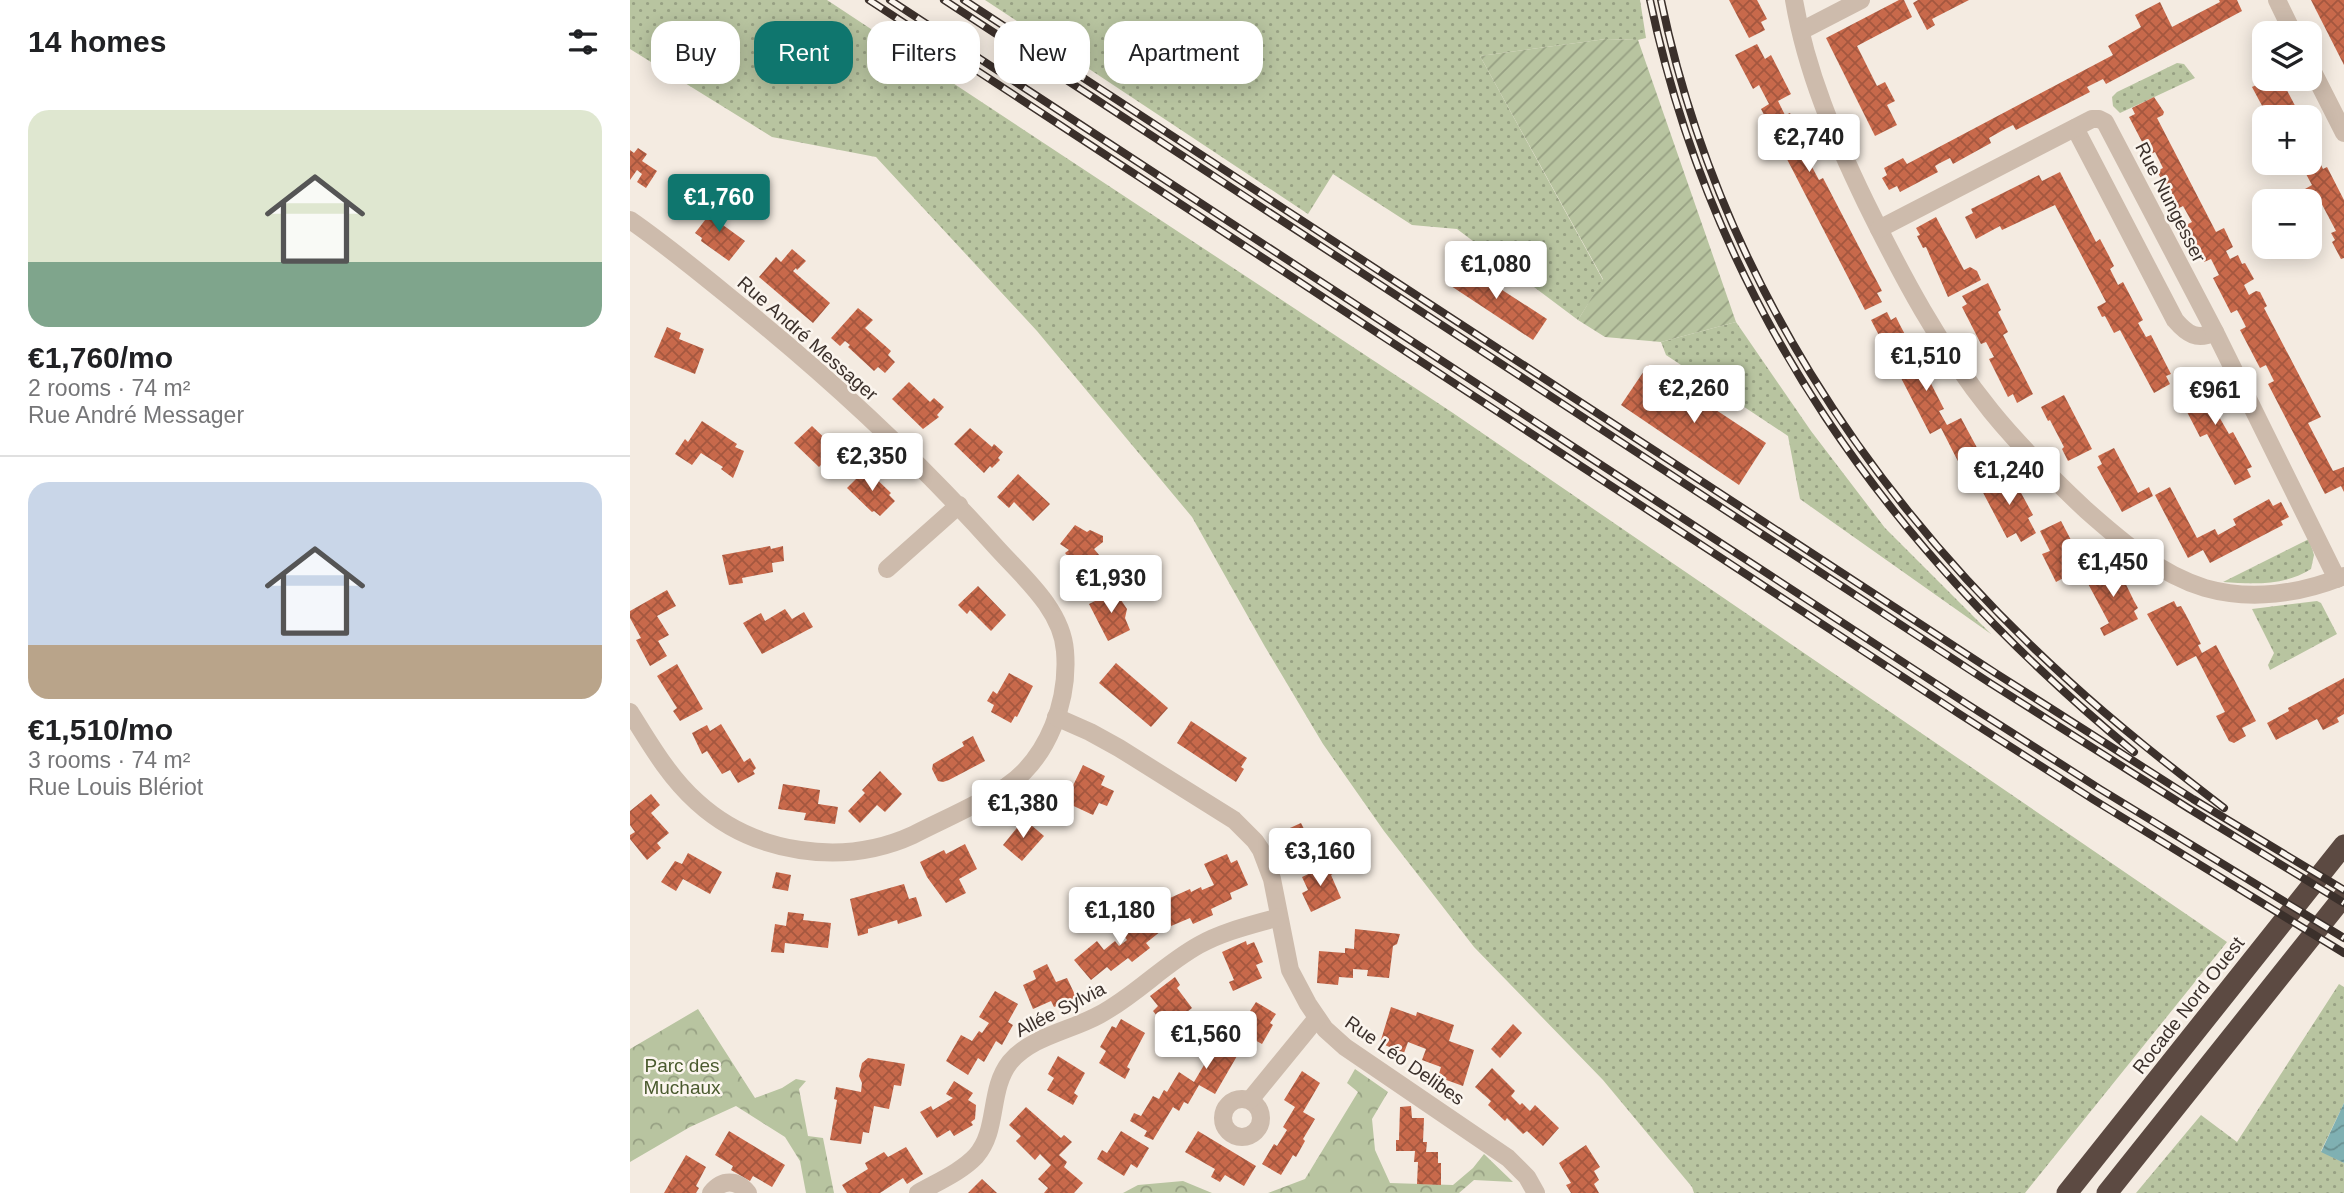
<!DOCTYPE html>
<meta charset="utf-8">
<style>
:root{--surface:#fff;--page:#f2f2f2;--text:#202124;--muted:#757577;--line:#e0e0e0;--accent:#0f766e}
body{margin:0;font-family:Helvetica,sans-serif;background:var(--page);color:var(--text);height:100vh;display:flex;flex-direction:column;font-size:26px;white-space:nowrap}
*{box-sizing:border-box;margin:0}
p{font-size:23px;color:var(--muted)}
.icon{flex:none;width:38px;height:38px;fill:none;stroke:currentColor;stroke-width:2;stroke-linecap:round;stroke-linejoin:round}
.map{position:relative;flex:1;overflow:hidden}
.sheet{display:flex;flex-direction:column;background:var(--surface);width:630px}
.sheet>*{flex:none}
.top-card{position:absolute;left:21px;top:21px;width:665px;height:63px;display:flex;gap:14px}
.tools{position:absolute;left:1622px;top:21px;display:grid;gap:14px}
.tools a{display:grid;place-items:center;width:70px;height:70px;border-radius:14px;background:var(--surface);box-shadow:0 4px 18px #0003;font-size:35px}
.price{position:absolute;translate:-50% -60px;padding:0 16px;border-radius:7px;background:#fff;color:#222;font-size:23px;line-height:46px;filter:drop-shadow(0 2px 4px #0008)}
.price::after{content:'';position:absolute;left:50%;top:42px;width:21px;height:16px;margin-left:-10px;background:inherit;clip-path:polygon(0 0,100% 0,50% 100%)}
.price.current{background:var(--accent);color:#fff}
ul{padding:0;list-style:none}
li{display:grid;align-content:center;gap:14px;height:371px;padding:0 28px}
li+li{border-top:2px solid var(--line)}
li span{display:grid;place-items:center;height:217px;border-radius:21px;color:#555}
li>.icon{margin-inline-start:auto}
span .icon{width:126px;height:126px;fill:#fffc;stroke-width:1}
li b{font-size:30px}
h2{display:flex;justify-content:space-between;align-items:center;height:84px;padding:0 28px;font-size:30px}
.pill{padding:0 24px;border-radius:21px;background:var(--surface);box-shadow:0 4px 18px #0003;font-size:24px;line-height:63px}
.pill.current{background:var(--accent);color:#fff}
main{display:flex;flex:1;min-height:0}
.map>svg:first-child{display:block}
.grass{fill:url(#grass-dots)}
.park{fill:url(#park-crowns)}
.garden{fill:url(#garden-furrows)}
.water{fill:url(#water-waves)}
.building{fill:url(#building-cross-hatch)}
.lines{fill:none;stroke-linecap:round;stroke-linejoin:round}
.street{stroke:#cdbbac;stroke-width:18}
.highway{stroke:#5c4a42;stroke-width:21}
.rail-casing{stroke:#3b302b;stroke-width:8}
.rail{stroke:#fbf5ee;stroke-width:5;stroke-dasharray:16;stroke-linecap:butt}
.labels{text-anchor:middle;stroke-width:5;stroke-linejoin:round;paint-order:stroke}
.street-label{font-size:19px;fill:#3b302b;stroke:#fbf5ee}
.park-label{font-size:19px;fill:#4a5a2e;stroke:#fbf5ee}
</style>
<main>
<section class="sheet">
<h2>14 homes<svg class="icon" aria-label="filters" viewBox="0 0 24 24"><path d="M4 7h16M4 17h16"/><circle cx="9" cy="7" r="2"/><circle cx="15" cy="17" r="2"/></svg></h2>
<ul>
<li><span style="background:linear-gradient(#dfe7d0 70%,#7fa58c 0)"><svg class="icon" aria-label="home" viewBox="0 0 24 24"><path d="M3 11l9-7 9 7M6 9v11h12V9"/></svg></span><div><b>€1,760/mo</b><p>2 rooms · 74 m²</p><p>Rue André Messager</p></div></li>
<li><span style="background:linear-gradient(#c9d6e8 75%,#b9a48a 0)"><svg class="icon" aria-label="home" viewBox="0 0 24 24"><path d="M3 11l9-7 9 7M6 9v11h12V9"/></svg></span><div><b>€1,510/mo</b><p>3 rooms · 74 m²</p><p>Rue Louis Blériot</p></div></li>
</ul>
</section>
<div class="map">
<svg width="1714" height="1193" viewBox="0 0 1714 1193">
<defs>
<pattern id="grass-dots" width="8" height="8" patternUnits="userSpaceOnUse" patternTransform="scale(1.75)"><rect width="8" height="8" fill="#b8c4a0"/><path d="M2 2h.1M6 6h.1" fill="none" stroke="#97a083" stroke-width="1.8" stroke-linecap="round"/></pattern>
<pattern id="park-crowns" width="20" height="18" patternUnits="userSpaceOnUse" patternTransform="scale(1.75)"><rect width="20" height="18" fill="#b8c4a0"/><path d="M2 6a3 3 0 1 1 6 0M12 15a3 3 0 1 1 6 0" fill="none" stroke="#97a083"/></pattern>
<pattern id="garden-furrows" width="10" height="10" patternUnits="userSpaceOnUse" patternTransform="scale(1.75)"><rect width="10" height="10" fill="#b8c4a0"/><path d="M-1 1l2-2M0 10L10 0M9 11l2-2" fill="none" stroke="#97a083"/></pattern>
<pattern id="water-waves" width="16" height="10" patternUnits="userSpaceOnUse" patternTransform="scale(1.75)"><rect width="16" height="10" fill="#7fb0b2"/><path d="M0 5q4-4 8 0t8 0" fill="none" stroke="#699091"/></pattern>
<pattern id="building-cross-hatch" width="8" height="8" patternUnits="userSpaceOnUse" patternTransform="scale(1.75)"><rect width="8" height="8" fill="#c8694b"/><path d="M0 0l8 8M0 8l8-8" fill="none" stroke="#a4573f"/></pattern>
</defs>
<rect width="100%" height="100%" fill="#f4ebe1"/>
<g class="grass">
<path d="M0,0H197L823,413L1597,942L1395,1193H1064L1062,1187L973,1080L844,947L754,831L693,744L634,645L562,517L407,331L246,157L142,137L0,49Z"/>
<path d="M355,0H1010L1016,38L1008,40L976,39L850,56L973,280L948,320L827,229L782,225L703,174L678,214Z"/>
<path d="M1547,63L1554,64L1565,78L1490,113L1483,106L1482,97L1487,92Z"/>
<path d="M1106,322L1181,431L1255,528L1361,634L1170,499L1158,436L1036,355L1031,342Z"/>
<path d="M1679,539L1684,555L1681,569C1654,586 1624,584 1593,582Z"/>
<path d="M1687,601L1691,603L1707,634L1640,670L1638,665L1644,653L1622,609Z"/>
<path d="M1709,984L1714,987V1103L1691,1151L1714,1163V1193H1506L1571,1115L1607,1142Z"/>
</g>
<g class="park">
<path d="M68,1009L125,1098L152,1088L166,1079L176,1081L169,1089L178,1136L193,1138L204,1193H176L170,1161L155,1137L106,1106L60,1127L0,1162V1049Z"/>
<path d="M725,1069L758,1092L742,1119L745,1150L760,1183L823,1185L843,1168L854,1154L883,1182L844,1180L829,1193H638L675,1179L728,1092L717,1083Z"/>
<path d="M553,1181L582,1193H493L508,1185Z"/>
</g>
<path class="garden" d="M976,39L1008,40L1106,322L1031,342L975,337L948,320L973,279L850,56Z"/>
<path class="water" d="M1714,1103V1163L1691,1152Z"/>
<g class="building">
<path d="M1099,0H1127L1137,19L1131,22L1135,30L1119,38Z"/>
<path d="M1269,0H1274L1282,17L1227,46L1247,86L1255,82L1265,101L1257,105L1267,125L1245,136L1196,38Z"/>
<path d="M1288,0H1339L1302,19L1305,25L1297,30L1283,3Z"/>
<path d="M1589,0H1607L1612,11L1476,84L1473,79L1457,87L1460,92L1386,130L1383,125L1375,129L1359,138L1361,143L1323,164L1320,158L1310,163L1305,166L1308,172L1270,192L1267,186L1259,190L1252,178L1257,175L1254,168L1273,158L1277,164L1483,55L1478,46L1511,27L1505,15L1530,2L1542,27L1590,2Z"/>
<path d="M1681,0H1714V65L1685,8Z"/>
<path d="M1127,44L1135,59L1141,55L1161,94L1148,101L1155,115L1160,113L1180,152L1175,154L1189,180L1193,178L1252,291L1247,293L1252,302L1235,310L1131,109L1139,104L1129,85L1123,89L1105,55Z"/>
<path d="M1639,79H1646L1649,84L1652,81L1671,117H1646L1643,111L1637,115L1622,87Z"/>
<path d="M1524,97L1534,112L1533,115L1527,118L1586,232L1594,228L1603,247L1596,251L1600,259L1608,255L1612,264L1615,263L1624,279L1614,285L1619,295L1626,291L1630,292L1637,306L1634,308L1691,417L1678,423L1703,471L1714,467V492L1711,486L1695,494L1638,384L1644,381L1636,365L1630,368L1610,330L1616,327L1612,319L1607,310L1601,313L1583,278L1589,275L1581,259L1574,262L1556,225L1562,222L1553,206L1547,209L1527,171L1533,168L1525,152L1519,155L1499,117L1505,114L1502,108Z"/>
<path d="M1680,134L1689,151L1685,153L1693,169L1697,167L1714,200V258L1711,259L1702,242L1705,240L1701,233L1706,231L1687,195L1680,198L1675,189L1682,185L1670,163H1680Z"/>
<path d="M8,148L17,154L12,161L27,171L16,188L7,182L12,174L7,170L0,180V150L4,153Z"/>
<path d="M1430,172L1466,242L1470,239L1479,256L1484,266L1480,269L1488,285L1493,282L1513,320L1508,323L1516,337L1521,335L1541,374L1536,376L1540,384L1524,393L1490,330L1484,333L1475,316L1472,317L1467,307L1476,302L1425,205L1372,230L1370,226L1346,239L1335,217L1343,213L1341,209L1409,175L1412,181Z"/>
<path d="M84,201L94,209L86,220L115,241L99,261L71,241L72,238L65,233L79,215L76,212Z"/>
<path d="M1306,217L1334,270L1340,267L1347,271L1351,280L1318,297L1296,247L1293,248L1287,236L1290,235L1286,228Z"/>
<path d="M162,249L176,261L167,270L166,268L163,271L200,303L183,323L129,277L146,257L151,262Z"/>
<path d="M829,262L917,319L903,340L815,282Z"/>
<path d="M1358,283L1371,310L1368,312L1378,332L1373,335L1403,394L1387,403L1383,394L1378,397L1359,359L1364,357L1356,342L1351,344L1332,307L1337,304L1332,296Z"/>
<path d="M228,308L243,320L235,328L261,351L258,355L265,362L255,373L248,367L244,371L218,347L220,345L215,341L210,346L201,338Z"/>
<path d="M1257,312L1261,320L1266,317L1271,327L1286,355L1281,358L1289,373L1294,370L1314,409L1309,411L1317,425L1331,418L1352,457L1347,459L1351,467L1335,475L1311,428L1300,434L1241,320Z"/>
<path d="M37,327L51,333L49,339L74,349L65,374L24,357Z"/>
<path d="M1018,365L1136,443L1109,485L991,405Z"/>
<path d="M1565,371L1569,378L1574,376L1593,412L1588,415L1599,434L1603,432L1622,467L1617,469L1621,477L1605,485L1577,434L1570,437L1556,410L1563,407L1549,379Z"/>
<path d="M279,382L300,402L304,398L314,407L307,415L309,417L293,429L262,399Z"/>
<path d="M1434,395L1462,449L1438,461L1432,449L1434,447L1423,426L1420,420L1418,421L1411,407Z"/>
<path d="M72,421L107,444L105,447L114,451L103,478L91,469L93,467L71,453L62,465L45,454L55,439L58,442Z"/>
<path d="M182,426L206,449L189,467L164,443Z"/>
<path d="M340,428L362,447L364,444L373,452L368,458L370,460L362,468L360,466L354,473L324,444Z"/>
<path d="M1484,448L1508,493L1519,487L1523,496L1492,512L1467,467L1472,464L1468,456Z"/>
<path d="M236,469L261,493L259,495L265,501L250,516L244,511L242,512L217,488Z"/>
<path d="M1373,472L1378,481L1383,478L1403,515L1398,518L1406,533L1391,542L1386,533L1377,538L1349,485Z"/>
<path d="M388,474L420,504L403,521L384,502L379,508L367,497Z"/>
<path d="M1540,487L1567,538L1585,529L1588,535L1606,525L1603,519L1639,499L1643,506L1651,502L1659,517L1651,521L1653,525L1580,563L1573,550L1558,558L1525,495Z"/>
<path d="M1431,521L1451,559L1446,562L1450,569L1426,582L1412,554L1420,551L1410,531Z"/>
<path d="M445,525L457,532L460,530L473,536V542L464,549L482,570L473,575L468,570L457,579L435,553L439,550L430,544Z"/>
<path d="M140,546L141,549L153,546L154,561L142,563L143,572L112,578L113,583L99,585L92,555Z"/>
<path d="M1480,565L1484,573L1489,570L1504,601L1508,608L1504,611L1508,619L1474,636L1470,628L1479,623L1455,578Z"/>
<path d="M348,586L376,615L361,631L340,610L337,614L328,605Z"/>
<path d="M37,590L46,606L27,616L39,635L28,641L37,656L20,666L6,640L11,638L0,618V611Z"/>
<path d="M485,591L497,609L495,618L500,630L478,641L459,604Z"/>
<path d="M1544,601L1547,607L1551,606L1556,615L1571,644L1568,645L1572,653L1586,645L1626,721L1612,728L1616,736L1604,743L1599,741L1586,716L1595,712L1566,656L1547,666L1517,614Z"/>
<path d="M155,609L162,619L174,612L183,627L132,654L113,623L131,613L135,621Z"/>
<path d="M486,663L538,708L521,727L469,683Z"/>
<path d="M47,664L73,709L50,721L43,711L47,708L27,676Z"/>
<path d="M379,673L403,686L387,717L385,716L381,723L361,712L364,705L357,701L363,691L367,694Z"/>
<path d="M1714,678V714L1707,718L1709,722L1693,730L1687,719L1646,740L1637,723L1659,711L1658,708Z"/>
<path d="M561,721L617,758L611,767L614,769L606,782L547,743Z"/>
<path d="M91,724L114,762L120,758L126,768L123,771L125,774L108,783L100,770L92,774L77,751L72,754L62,733L77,725L80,731Z"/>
<path d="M343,736L355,761L319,780L313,782L308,781L302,769L303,764L334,746L332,742Z"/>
<path d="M453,765L475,776L471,785L484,791L477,806L469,803L463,815L435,802Z"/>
<path d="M250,771L272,794L255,812L247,805L230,823L218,811L235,793L232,790Z"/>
<path d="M153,784L190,790L188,804L208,807L205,824L174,820L176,813L148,809Z"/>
<path d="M21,794L30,805L21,813L39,833L27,843L31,848L17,860L0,839V835L5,832L0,825V811Z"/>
<path d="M394,819L414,836L392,861L373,845Z"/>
<path d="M671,823L682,845L687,843L691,854L663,867L658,854L649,858L640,837Z"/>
<path d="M335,844L347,869L329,879L336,893L316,903L297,877L290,862L314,850L316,854Z"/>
<path d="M58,853L92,872L80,894L53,879L46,891L31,882L45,861L52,864Z"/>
<path d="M597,854L601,863L607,860L618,885L600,893L602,899L581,909L583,915L563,924L560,918L541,926L531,902L560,889L561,892L571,887L572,890L584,885L574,864Z"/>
<path d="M700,864L704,873L701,875L711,898L681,912L672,893L678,890L672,877Z"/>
<path d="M146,872L161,875L158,891L142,888Z"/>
<path d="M274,884L279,899L286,897L292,916L268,924L267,920L238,929V933L228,936L220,899Z"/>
<path d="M514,910L531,931L516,943L520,948L502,962L498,958L481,971L477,967L461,980L444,960L467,941L474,950L485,941L489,946L497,940L490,930Z"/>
<path d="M158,912L174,914L173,920L201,923L198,948L155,943L154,953L141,952L145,924L156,926Z"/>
<path d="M725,929L770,934L767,944L763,946L759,978L737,976L738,970L723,969V978L709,977L708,985L687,983L689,951L715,953V948L724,949Z"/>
<path d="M616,941L617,945L624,942L633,962L626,965L632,978L603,991L599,982L604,980L592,952Z"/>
<path d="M417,964L426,982L437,978L446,997L424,1007L421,1001L403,1009L393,985L406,979L403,971Z"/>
<path d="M545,977L550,985L547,988L562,1008L537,1028L523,1011L528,1006L520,996Z"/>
<path d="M365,991L388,1004L378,1022L383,1025L372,1045L366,1041L354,1062L348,1058L338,1075L316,1061L331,1035L342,1041L349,1031L352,1033L359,1023L349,1017Z"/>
<path d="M626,1002L646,1014L640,1023L643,1025L632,1044L621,1038L610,1057L607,1056L585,1094L569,1085L558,1104L554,1102L549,1111L543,1107L523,1140L514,1136L517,1131L500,1121L504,1113L511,1116L523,1096L529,1099L534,1090L537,1092L549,1072L564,1082L587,1043L590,1044L601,1025L612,1032L623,1013L620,1011Z"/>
<path d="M761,1007L786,1016L787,1012L824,1025L819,1041L844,1050L833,1086L808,1077L811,1067L792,1060L796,1049L778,1042L774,1053L750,1043Z"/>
<path d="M491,1019L515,1033L497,1067L500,1069L495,1079L469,1063L476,1051L470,1047L482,1026L486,1028Z"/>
<path d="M883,1024L892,1033L870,1058L861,1049Z"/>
<path d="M428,1056L455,1073L444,1093L448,1096L443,1105L417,1090L424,1078L418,1074Z"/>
<path d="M238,1058L275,1064L271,1086L264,1085L259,1109L244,1106L239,1133L233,1132L231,1144L200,1140L207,1100L204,1099L206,1087L231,1092L232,1083L229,1076L232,1063Z"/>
<path d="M862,1068L885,1091L881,1096L890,1105L892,1103L900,1111L905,1105L929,1128L913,1146L897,1131L893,1134L877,1118L875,1121L858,1105L861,1101L845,1087Z"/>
<path d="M672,1071L690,1083L673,1112L685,1119L673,1139L675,1141L666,1157L663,1155L651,1175L632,1164L644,1144L647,1146L657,1130L653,1127L665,1107L654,1100Z"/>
<path d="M324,1081L343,1093L338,1100L346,1105L345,1119L341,1122L343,1125L324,1136L320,1130L307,1138L290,1112L301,1106L303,1110L323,1098L316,1094Z"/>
<path d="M781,1106L782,1118H794L793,1142H797L796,1152H808V1163H811V1185L787,1184L788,1162H784L785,1151H766V1140H769L770,1107Z"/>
<path d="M396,1107L431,1138L434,1135L442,1142L429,1155L437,1162L434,1167L453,1183L444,1193H414L418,1188L408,1179L421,1165L410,1154L405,1160L386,1141L391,1136L379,1125Z"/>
<path d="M99,1131L155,1165L142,1187L123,1176L120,1181L101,1170L103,1166L85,1155Z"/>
<path d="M491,1131L519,1148L507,1168L501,1164L494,1176L467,1159L472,1150L477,1153Z"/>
<path d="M568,1131L626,1166L614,1186L595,1175L590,1182L581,1177L585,1169L555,1152Z"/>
<path d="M956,1145L970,1167L964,1171L969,1180L964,1184L969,1193H941L936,1185L941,1183L929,1163Z"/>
<path d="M276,1147L293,1174L277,1184L273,1178L250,1193H217L212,1185L238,1169L235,1163L254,1152L258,1157Z"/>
<path d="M56,1155L76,1167L66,1186L69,1188L66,1193H34Z"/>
<path d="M352,1179L367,1193H338Z"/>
</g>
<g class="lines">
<g class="street">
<path d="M1164,0C1176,71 1205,139 1236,203C1272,276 1310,348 1361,411C1390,447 1423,479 1456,510C1491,541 1529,574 1575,588C1621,601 1670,594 1714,576"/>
<path d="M1647,0L1663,33"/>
<path d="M1171,31L1231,0"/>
<path d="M1680,66L1714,133"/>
<path d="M1445,128L1545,320C1557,334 1567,341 1585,332"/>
<path d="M0,220C39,247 76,278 113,308C203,381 289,461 366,547C392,576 432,609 435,651C439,700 419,757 377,786C348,805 314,819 283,835C213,867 124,854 67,802C39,777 20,744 0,712"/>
<path d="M1249,229L1462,119H1469L1475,122L1585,332L1707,579"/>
<path d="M257,569L329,505"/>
<path d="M426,717L460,732L489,748L604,820L625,841L631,850L642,879L660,970L678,1004L695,1029L715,1047L878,1158L897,1177L906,1193"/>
<circle cx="612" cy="1118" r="19"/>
<path d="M620,1100L687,1018"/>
<path d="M81,1193C92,1179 107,1179 118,1193"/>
<path d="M288,1193C307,1182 331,1172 346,1156C369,1130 358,1090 380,1062C402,1036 440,1031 469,1015C505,996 533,965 569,945C594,931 622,925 649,917"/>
</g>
<g class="highway">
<path d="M1437,1193L1714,845"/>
<path d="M1477,1193L1714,896"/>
</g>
<g class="rail-casing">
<g id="rail">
<path d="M239,0L1331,715L1464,800L1714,953"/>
<path d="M260,0L1337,704L1470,789L1714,938"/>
<path d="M314,0L1360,683L1558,808L1714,903"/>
<path d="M334,0L1367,674L1563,799L1714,890"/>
<path d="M1020,0C1085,310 1263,554 1504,752"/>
<path d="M1031,0C1087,269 1237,498 1439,681C1488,726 1541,767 1594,808"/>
</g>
</g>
<use href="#rail" class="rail"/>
</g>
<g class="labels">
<g class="street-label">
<text transform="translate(1541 202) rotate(63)" y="7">Rue Nungesser</text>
<text transform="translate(178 338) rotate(41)" y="7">Rue André Messager</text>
<text transform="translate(1558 1005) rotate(-52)" y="7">Rocade Nord Ouest</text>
<text transform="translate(430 1009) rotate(-27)" y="7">Allée Sylvia</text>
<text transform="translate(775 1060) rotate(35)" y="7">Rue Léo Delibes</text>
</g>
<g class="park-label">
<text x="52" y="1072">Parc des<tspan x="52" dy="22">Muchaux</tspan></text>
</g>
</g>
</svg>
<div class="tools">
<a><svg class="icon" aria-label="layers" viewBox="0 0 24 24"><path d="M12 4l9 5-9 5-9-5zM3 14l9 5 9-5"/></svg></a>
<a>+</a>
<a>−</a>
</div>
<b class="price" style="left:1179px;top:174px">€2,740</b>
<b class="price current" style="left:89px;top:234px">€1,760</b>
<b class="price" style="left:866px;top:301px">€1,080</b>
<b class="price" style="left:1296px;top:393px">€1,510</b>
<b class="price" style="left:1064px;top:425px">€2,260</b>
<b class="price" style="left:1585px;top:427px">€961</b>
<b class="price" style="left:242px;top:493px">€2,350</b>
<b class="price" style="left:1379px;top:507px">€1,240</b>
<b class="price" style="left:1483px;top:599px">€1,450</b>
<b class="price" style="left:481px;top:615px">€1,930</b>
<b class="price" style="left:393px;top:840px">€1,380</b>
<b class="price" style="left:690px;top:888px">€3,160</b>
<b class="price" style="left:490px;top:947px">€1,180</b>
<b class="price" style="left:576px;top:1071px">€1,560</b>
<div class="top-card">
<a class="pill">Buy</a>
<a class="pill current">Rent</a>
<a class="pill">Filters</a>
<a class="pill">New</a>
<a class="pill">Apartment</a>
</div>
</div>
</main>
